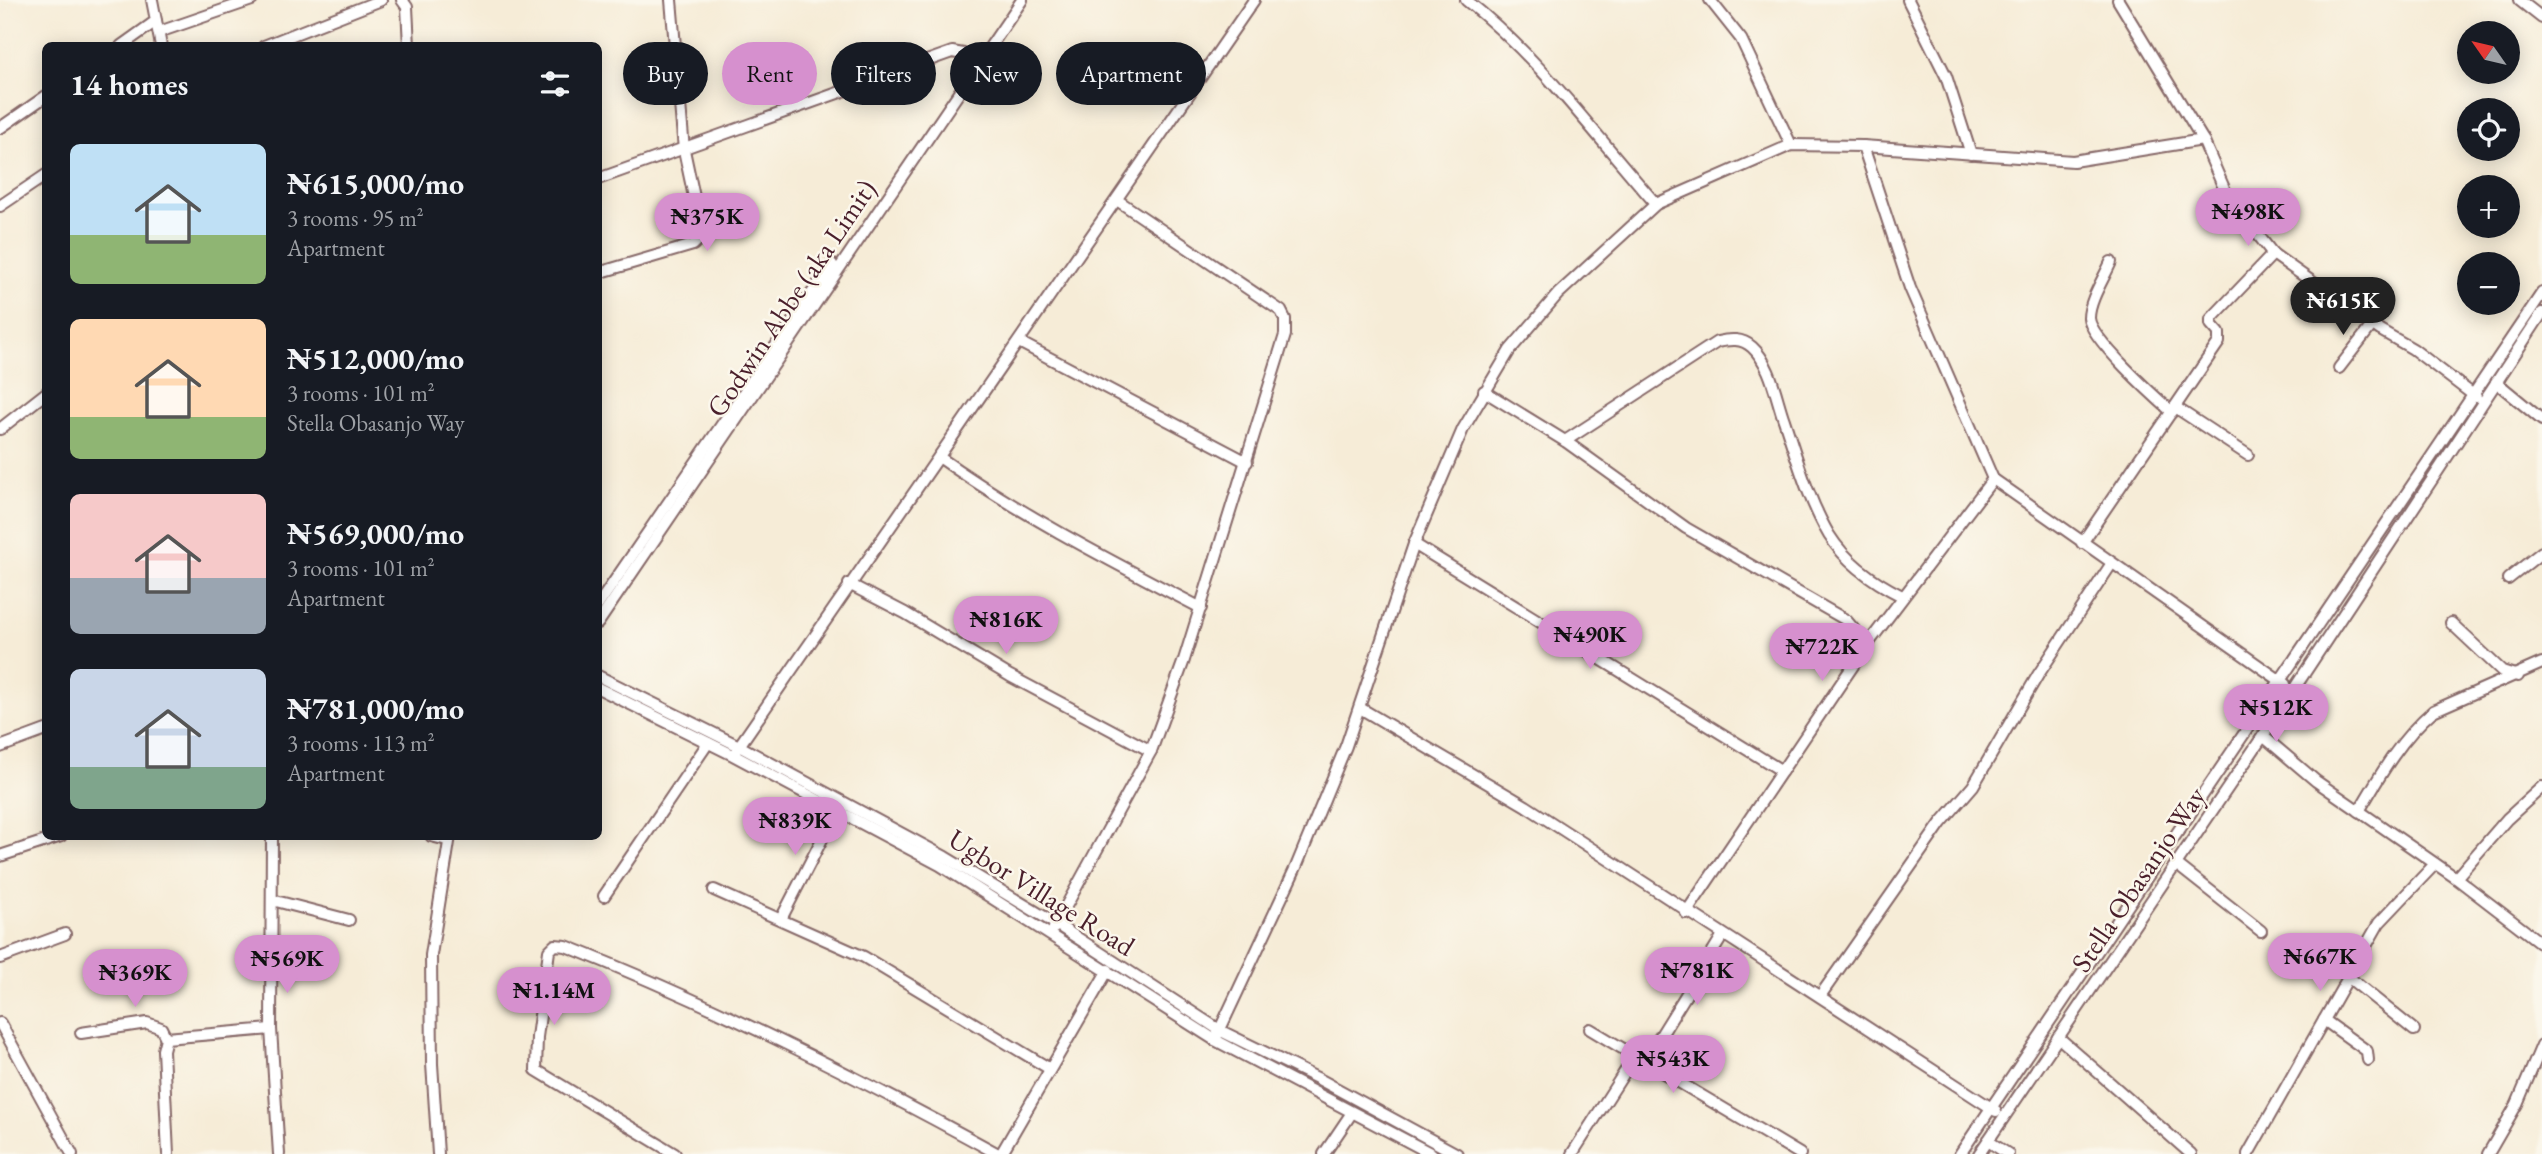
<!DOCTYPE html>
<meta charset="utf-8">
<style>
:root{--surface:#171b24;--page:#242831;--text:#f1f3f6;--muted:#9ea1a6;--accent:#d690ce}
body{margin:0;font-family:"EB Garamond",serif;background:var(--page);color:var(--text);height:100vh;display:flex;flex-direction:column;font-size:26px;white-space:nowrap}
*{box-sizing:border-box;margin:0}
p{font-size:23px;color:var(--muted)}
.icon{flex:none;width:38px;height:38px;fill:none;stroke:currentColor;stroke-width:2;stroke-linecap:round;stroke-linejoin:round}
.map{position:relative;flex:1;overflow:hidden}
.sheet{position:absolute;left:42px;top:42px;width:560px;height:798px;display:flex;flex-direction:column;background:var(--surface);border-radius:10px;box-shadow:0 4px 18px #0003}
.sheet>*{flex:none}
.top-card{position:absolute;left:623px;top:42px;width:665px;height:63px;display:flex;gap:14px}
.needle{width:46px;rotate:304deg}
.buttons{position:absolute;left:2457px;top:21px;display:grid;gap:14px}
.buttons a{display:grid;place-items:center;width:63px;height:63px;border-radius:50%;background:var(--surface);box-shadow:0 4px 18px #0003;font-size:35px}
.price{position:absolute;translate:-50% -60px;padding:0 16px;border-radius:24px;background:var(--accent);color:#111;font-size:23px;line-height:46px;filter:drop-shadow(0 2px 4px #0008)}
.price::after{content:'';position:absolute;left:50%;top:42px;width:21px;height:16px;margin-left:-10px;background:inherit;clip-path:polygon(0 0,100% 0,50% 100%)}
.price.active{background:#222;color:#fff}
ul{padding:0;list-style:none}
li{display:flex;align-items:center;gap:21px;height:175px;padding:0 28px}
li span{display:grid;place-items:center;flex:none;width:196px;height:140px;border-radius:10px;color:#555}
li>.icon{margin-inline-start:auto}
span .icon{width:84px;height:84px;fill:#fffc;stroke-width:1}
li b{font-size:30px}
h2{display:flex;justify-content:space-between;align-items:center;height:84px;padding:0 28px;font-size:30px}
.pill{padding:0 24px;border-radius:32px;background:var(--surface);box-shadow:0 4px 18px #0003;font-size:24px;line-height:63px}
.pill.active{background:var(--accent);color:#111}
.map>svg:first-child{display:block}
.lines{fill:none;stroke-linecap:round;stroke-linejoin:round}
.minor-casing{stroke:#866767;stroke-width:14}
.minor{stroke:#fff;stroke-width:10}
.labels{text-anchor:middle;stroke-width:5;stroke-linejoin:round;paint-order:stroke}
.street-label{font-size:28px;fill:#4a1f2b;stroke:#fbf7ec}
</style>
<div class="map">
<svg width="2542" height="1154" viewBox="0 0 2542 1154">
<rect width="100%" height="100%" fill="#fbf7ec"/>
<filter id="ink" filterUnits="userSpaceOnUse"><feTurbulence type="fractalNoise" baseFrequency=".0143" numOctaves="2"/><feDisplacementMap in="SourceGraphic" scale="14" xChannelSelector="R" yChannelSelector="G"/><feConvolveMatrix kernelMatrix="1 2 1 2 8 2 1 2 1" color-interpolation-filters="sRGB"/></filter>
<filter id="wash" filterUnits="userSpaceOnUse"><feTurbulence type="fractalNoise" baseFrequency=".00686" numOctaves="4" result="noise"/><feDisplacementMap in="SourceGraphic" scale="28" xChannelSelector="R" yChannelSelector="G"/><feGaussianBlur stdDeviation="1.57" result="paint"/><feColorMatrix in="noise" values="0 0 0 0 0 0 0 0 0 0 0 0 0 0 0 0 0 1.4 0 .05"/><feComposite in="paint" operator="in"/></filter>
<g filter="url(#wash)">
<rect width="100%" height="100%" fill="#f6ecd7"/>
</g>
<g filter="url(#ink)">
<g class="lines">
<g class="minor-casing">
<g id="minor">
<path d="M152,0L161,46"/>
<path d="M402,0L407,7L409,46"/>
<path d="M1466,0C1540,58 1594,134 1656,204"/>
<path d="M1710,0L1741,39L1791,145"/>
<path d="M1908,0L1946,76L1971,154"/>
<path d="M2118,0L2203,140L2227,195L2273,254L2380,330L2413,349L2476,397"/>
<path d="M2519,0L2542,18"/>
<path d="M159,32L252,0"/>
<path d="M121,46L156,21"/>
<path d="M264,46L381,0"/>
<path d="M0,128L46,96"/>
<path d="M1863,146L1910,288L1993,479L2285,684"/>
<path d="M598,179L952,52L981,57"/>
<path d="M0,206L46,175"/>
<path d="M2111,262C2104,278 2089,301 2089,318C2090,338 2155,397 2172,412"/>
<path d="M598,273L693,245L699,239L701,230L684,150L671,0"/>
<path d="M1019,342L1247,462"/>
<path d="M2339,368L2373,324"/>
<path d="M2496,382L2542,420"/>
<path d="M1484,391L1565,441L1686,528L1832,612L1846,620L1867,645"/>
<path d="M2175,407L2248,455"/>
<path d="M0,429L46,393"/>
<path d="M1565,441L1717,342C1730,339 1742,338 1752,347C1771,364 1776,398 1784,420C1797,459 1808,499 1829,535C1846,562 1874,582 1902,596"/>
<path d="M939,457C1021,515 1111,561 1201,608"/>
<path d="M2082,543L2219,342V333L2211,324V319L2273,254"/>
<path d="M1414,544L1782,771"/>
<path d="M2508,579L2542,552"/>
<path d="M849,584L905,613L1010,676L1151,751"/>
<path d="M598,605L832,264"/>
<path d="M598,623L1022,0"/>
<path d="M2451,623L2502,671L2518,676"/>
<path d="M598,676L739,746L945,857L1056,924L1221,1031L1317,1078L1457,1154"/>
<path d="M598,688L733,755L940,865L1215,1040L1432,1154"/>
<path d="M1360,708L1526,806L1996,1111"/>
<path d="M2263,736L2316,781L2456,878L2542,944"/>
<path d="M0,747L46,730"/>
<path d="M737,749L1254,0"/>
<path d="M2359,811C2380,775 2401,738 2433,711L2542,663"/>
<path d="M272,836L271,1029L279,1154"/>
<path d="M431,836L447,840"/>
<path d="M0,856L61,836"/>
<path d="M2176,864L2261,931"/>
<path d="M2456,878L2507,819L2542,787"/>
<path d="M714,890L864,957L1050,1069"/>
<path d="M604,896L708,743"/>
<path d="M272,900L349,920"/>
<path d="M1686,913L1867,645L1993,479"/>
<path d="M781,919L837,810"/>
<path d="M1054,928L1151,751L1184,660L1285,335V319L1281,311L1117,200"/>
<path d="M0,958L65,934"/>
<path d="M2347,976L2414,1030"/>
<path d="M1820,996L1941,823L1973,786L2038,675L2112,563"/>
<path d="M2324,1020L2367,1051L2368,1060"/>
<path d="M0,1023L72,1154"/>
<path d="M1590,1029L1635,1056"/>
<path d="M81,1033L147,1023L161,1028L166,1038"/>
<path d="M2058,1037L2191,1154"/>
<path d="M1215,1040L1296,867L1346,746L1414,544L1463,429L1510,350L1558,294L1656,204L1791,145L1863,146L2073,161L2203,140"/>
<path d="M1645,1061L1723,935"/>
<path d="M1988,1141L2008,1154"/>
<path d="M168,1154L163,1050L166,1038L271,1029"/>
<path d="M438,1154L432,1064L431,955L450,836"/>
<path d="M675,1154L536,1070L537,1037L549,951L555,945L566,946C715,1005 858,1077 998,1154"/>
<path d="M1001,1154L1108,970"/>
<path d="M1324,1154L1351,1114"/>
<path d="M1572,1154L1635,1056L1800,1154"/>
<path d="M1960,1154L2542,293"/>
<path d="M1979,1154L2263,736L2542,313"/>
<path d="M2248,1154L2379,923L2435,864"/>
<path d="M2488,1154L2517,1104L2542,1045"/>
</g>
</g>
<use href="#minor" class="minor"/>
</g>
</g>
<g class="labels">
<g class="street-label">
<text transform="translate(791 298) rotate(-56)" y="10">Godwin Abbe (aka Limit)</text>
<text transform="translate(2138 879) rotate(-56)" y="10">Stella Obasanjo Way</text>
<text transform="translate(1042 892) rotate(32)" y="10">Ugbor Village Road</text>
</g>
</g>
</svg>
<div class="buttons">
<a><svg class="needle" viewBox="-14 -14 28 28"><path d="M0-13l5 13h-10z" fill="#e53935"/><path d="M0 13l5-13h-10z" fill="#9ea1a6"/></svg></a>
<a><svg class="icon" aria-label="locate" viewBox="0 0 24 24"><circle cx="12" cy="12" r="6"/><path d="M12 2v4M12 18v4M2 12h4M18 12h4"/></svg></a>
<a>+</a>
<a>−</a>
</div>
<b class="price" style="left:2248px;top:248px">₦498K</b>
<b class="price" style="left:707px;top:253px">₦375K</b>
<b class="price active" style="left:2343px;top:337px">₦615K</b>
<b class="price" style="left:1006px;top:656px">₦816K</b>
<b class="price" style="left:1590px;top:671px">₦490K</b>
<b class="price" style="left:1822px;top:683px">₦722K</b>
<b class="price" style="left:2276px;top:744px">₦512K</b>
<b class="price" style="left:795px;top:857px">₦839K</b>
<b class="price" style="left:2320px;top:993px">₦667K</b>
<b class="price" style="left:287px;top:995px">₦569K</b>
<b class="price" style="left:1697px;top:1007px">₦781K</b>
<b class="price" style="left:135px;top:1009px">₦369K</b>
<b class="price" style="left:554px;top:1027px">₦1.14M</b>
<b class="price" style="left:1673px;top:1095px">₦543K</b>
<div class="top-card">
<a class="pill">Buy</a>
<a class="pill active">Rent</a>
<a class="pill">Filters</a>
<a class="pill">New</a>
<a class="pill">Apartment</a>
</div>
<section class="sheet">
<h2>14 homes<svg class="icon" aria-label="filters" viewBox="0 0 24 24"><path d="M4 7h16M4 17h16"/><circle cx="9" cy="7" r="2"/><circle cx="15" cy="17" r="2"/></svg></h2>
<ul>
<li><span style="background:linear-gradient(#bfe0f5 65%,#8fb573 0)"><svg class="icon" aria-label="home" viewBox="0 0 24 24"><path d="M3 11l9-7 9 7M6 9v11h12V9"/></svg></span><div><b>₦615,000/mo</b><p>3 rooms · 95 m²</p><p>Apartment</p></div></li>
<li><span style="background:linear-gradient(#ffd9b3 70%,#8fb573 0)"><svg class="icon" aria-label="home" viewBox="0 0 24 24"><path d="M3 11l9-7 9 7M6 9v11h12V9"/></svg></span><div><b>₦512,000/mo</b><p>3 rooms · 101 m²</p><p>Stella Obasanjo Way</p></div></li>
<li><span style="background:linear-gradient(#f6c9c9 60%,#9aa5b1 0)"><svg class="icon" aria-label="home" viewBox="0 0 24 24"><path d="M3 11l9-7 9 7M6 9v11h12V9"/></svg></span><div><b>₦569,000/mo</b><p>3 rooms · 101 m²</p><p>Apartment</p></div></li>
<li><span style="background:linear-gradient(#c9d6e8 70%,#7fa58c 0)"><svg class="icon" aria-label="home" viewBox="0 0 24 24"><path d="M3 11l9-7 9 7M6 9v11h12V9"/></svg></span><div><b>₦781,000/mo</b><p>3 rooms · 113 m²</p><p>Apartment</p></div></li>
</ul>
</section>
</div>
